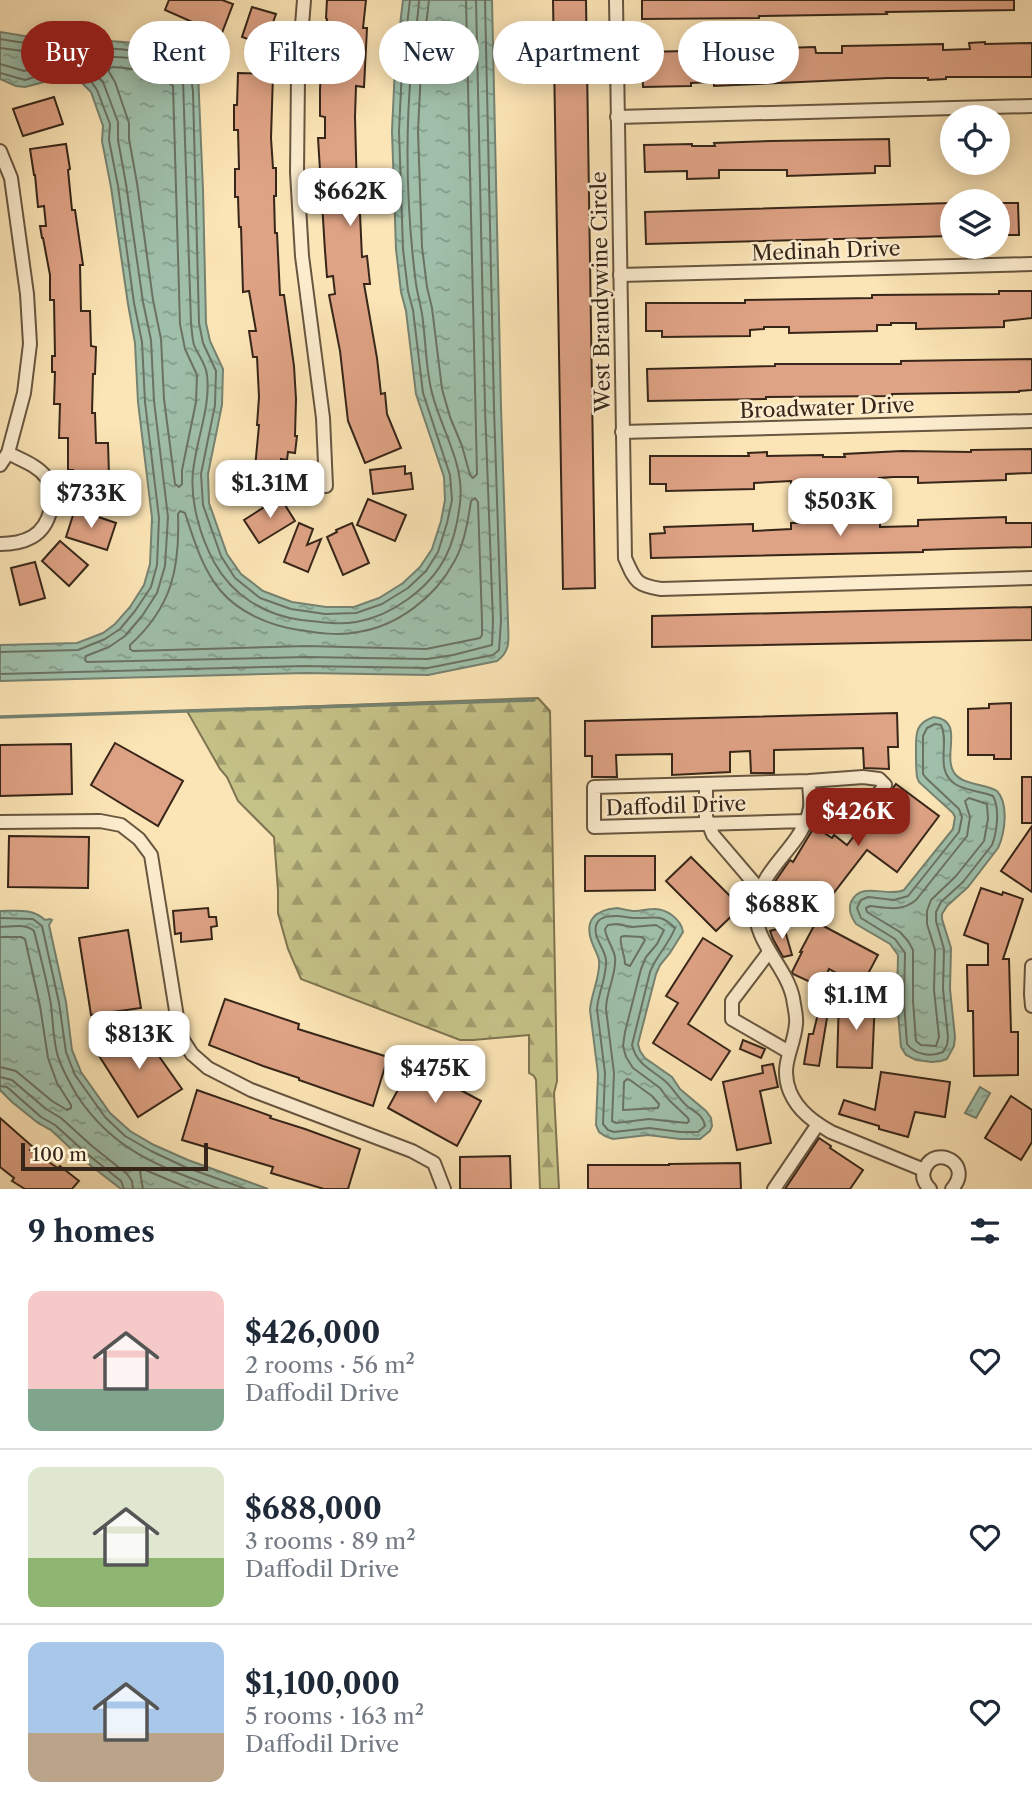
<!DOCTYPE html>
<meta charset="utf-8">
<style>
:root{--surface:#fff;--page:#f2f2f3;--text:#1f2937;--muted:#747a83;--line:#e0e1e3;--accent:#8f2418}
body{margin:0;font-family:"Libre Caslon Text",serif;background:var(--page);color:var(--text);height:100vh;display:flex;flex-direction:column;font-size:26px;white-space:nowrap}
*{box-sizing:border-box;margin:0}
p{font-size:23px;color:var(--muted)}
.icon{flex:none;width:38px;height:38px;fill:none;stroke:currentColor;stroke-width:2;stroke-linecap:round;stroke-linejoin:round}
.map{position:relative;height:1189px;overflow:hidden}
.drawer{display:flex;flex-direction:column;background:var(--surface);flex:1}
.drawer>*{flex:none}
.hud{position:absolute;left:21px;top:21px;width:990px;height:63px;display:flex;gap:14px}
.controls{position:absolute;left:940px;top:105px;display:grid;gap:14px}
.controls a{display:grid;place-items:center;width:70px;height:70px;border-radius:50%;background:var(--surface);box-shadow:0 4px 18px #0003;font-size:35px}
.scale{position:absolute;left:21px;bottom:18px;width:187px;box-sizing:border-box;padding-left:7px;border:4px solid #372619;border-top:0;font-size:19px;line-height:24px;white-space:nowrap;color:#372619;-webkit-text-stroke:5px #fcedcf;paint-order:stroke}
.price{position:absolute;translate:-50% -60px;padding:0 16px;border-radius:14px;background:#fff;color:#222;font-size:23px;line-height:46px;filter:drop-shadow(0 2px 4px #0008)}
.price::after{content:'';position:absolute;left:50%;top:42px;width:21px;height:16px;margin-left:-10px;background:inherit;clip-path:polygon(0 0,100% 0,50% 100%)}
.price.on{background:var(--accent);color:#fff}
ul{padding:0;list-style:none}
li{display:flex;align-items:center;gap:21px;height:175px;padding:0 28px}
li+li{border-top:2px solid var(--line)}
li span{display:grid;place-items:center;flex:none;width:196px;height:140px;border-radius:14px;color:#555}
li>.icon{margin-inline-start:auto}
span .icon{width:84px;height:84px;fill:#fffc;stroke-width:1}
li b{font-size:30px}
h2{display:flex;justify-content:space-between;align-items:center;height:84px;padding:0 28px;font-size:30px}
.chip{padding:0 24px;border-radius:32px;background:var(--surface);box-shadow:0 4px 18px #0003;font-size:24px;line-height:63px}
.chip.on{background:var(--accent);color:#fff}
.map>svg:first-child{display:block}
.forest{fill:url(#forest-firs);stroke:#7e7450;stroke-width:2}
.water{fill:url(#water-ripples);stroke:#758270;stroke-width:2}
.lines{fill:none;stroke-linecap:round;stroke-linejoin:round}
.shore{stroke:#6b7262;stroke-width:2}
.stream{stroke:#758270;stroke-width:3.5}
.building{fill:#dea284;stroke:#372619;stroke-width:2}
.minor-casing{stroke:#685640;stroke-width:16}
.minor{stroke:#fcedcf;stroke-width:12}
.labels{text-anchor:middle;stroke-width:5;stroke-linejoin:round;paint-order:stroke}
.street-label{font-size:21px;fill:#372619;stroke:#fcedcf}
</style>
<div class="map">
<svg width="1032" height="1189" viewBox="0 0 1032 1189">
<defs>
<pattern id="forest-firs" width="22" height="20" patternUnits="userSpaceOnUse" patternTransform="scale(1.75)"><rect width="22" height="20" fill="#c5c288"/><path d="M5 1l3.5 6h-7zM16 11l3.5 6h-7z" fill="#a19d6e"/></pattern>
<pattern id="water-ripples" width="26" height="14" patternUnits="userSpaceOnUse" patternTransform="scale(1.75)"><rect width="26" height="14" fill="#9fbfaa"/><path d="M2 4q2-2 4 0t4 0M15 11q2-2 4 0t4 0" fill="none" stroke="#829b8a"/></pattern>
</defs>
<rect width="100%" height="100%" fill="#fbe4b5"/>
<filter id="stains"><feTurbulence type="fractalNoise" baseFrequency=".00286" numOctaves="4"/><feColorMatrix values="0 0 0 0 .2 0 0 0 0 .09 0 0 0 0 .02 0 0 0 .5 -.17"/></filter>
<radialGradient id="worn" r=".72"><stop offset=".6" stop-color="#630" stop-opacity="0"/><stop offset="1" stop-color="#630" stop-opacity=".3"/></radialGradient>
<path class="forest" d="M538,698L550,711L557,1081L554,1093L559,1189H540L536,1080L534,1076L529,1073V1035L473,1040H460L301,979L288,949L278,913V891L274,837L238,801L227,777L220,769L187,711Z"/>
<g class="water">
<path d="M403,0H492L501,407L508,621C508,638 512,650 497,661L428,675L306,673L0,681V645L77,643L103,633L115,624L130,607L144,585L150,564L152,518L138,402L135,343L128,304L111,187L102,141L103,126L91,92L79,80L71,77H63L25,87L16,86L0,79V32C20,35 40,39 59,40C103,42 168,35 198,73L203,190L206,323L210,341L223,369L222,405L208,474L209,503L227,554L241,574L263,591L292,602L326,607H354L379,598L403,583L420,567L432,549L441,521L445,500L444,477L416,394L406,311L401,292L396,249L392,131L395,67Z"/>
<path d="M934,717C966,721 941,756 955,774C964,785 985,784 997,791C1009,804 1005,833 998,848L968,887L947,906L942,914V919L951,948L950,989L955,1037L954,1046L947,1059L941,1061L932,1062L916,1060L906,1055L901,1047L897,1002L898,955L890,944L856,924C851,917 848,910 851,902C861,880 887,898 904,890L953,829L955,817L953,813L919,782L917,777C916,769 916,761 916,753C916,736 914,723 934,717Z"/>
<path d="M617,908C623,909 629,911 635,911C641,911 647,909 653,909C666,908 681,919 683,932L670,953L660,965L656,974L640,1036L638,1044L640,1051L645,1058L672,1077L680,1089L706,1111L711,1118L712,1126L710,1131L700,1139H680L648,1135L613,1139L605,1136L599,1132L596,1125L598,1074L590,1010C591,994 601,975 599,960C598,955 595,950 593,945C583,921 594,910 617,908Z"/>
<path d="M0,911C16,911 33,908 45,920L50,919L52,920L49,925L66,1002L72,1050L81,1072L110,1113L130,1131L154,1145L188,1160L268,1189H121L81,1158L51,1130L38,1123L12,1102L0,1090Z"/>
<path d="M980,1087L990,1093L976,1118L965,1113Z"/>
</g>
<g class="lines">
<g class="shore">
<path d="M419,0C418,24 412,47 411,71C405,141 407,214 416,284C418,297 422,309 423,322C426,345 426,370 432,393C441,429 465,464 460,503C458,520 454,540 446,556C430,588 392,616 356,622C338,625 319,622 301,620C264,615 232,595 214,562C200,536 190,501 193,472C196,439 211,408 207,375C206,364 198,355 194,345C192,338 192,330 191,323L183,80C157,54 113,57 79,56L76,58L77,62L89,68L103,82L118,122V140L126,184L143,302L151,340L154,401L168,517L165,566L157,593L142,616L125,636L109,647L86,656L85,660L87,662L306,657L427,659L453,655L492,645L493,621L485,408L476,0"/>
<path d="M429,0L421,69L418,131L422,247L427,287L432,308L442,389L450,417L462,446L470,475L473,478L477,474L466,0"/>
<path d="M0,39C18,42 36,45 55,46C94,50 164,42 191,76L193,92L199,323L203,343L216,371L215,405L201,474L203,505L221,556L235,578L260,598L291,609L325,614L356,613L382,604L408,588L426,571L438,552L447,523L452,500L450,475L423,393L413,310L408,291L403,249L399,131L402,68L410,0"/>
<path d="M0,48L54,55L57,59L55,62L24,71L0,64"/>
<path d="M112,67C133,68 158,72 173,86L180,324L185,349L197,375L196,402L182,470V484L179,487L175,484L164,399L161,339L153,300L137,183L129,139V123L115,82L109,72V69Z"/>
<path d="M0,73L25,80L50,72L72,70L84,75L91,81L97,90L110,124L109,140L118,186L134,303L142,342L145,402L159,518L157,565L151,587L135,611L120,629L105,639L78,650L0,652"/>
<path d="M475,498L478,502L482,621V635L480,638L426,649L306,646L133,651L130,649V645C172,607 180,568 178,514L180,511L185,513C194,540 202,568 220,590C239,613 271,626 299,630C318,633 339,636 358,632C398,626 435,597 454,562C464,545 468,521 471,501Z"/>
<path d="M0,674L305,666L428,668L493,655L499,650L501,621L494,408L485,0"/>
<path d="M935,724L941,725C950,743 934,770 955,784C966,791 981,791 993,796C1000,809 997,832 992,845L963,882L941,902L936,912V921L944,949L943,989L948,1037L947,1045L943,1052C931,1057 915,1055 907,1044L904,1002L905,953L895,939L861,918L857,908L861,900L868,897L894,900L908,896L959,832L962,817L959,809L926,778L923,774V736L927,728Z"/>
<path d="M969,798L987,804L988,819L984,841L956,876L931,900L927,911V924L935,950L934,990L939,1037L936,1046L921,1045L916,1041L913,1001V950L908,941L900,932L867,912L866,908L870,906C887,908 902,912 916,900L967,836L970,817L965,801Z"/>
<path d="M617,916C623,916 628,918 634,918C654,919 659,912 675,928C669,944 656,956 650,972L632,1045C637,1065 651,1069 665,1081C673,1088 678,1098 687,1106C695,1112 703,1115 705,1126L698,1132H680L649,1128L614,1132L608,1130L603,1124L605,1073L597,1009C598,993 607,977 606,960C605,948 591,936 597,923C601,916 610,916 617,916Z"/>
<path d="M0,918L33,919L42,926L59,1003L66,1052L75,1075L105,1117L125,1136L151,1151L185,1167L246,1189"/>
<path d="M617,924L632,927L656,925L664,930L657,944L646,957L641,969L625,1032L623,1046L626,1057L633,1068L660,1088L668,1099L688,1118L689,1121L687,1123L649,1119L616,1123L612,1121L614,1073L606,1009C606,991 617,974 615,957C613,947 606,939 605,929L608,925Z"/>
<path d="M0,927C11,927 26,923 34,931C40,955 47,980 51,1005C53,1021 53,1037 57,1053C61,1069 70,1083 78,1097C115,1152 161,1167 220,1189"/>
<path d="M624,936L642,937L645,940L630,966L625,964C625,955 619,943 621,937Z"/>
<path d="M0,937H21L25,939L40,1006L48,1058L57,1083L71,1105V1108L67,1110L52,1101L16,1071L0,1067"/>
<path d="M0,1077L12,1080L46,1109L61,1118L92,1146L127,1174L132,1181L133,1189"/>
<path d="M627,1079L630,1080L652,1096L659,1104L658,1108L623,1110L624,1082Z"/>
<path d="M0,1086L7,1087L41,1117L55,1125L86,1153L121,1181L124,1189"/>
<path d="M143,1189L140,1172L143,1169L190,1189"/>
</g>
<path class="stream" d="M0,717L534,700"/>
</g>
<g class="building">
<path d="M169,0H222L233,4L220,38L196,28L197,24L165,10Z"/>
<path d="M327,0H366L363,28H367L364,87L356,86L355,117L357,193H359L362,257L367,256L370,284H364L377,358L381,394L385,393L387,414L401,448L365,463L348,421L340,351L329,295L335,294L333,276L327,277L325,251L318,138H325V117L320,116V90L321,68H322L327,19L326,18Z"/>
<path d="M553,0H586L595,588L563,589Z"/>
<path d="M642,0H1014V10L886,12L887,14L759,16V18L642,19Z"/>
<path d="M252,7L276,14L265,45L242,37Z"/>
<path d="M985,42V44L1032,43V77H946V79L928,80V78H888L714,86V82L691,83V86L643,87L642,52L688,51V57H714V50L815,47L816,53H842V46L898,45L943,44V50L970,49L969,43Z"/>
<path d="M238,73L273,74L271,138L273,168H276V196H274L275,233H277L280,295H284L294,366L296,399L295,436H297L295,453L288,452L287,460L281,459V494L242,495L241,469L255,468L259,425H257L259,397L257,357H253L249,331H256L249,291L243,292L241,227H239L238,197H235V169H239L238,130H234V105H237Z"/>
<path d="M54,97L63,124L23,136L13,109Z"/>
<path d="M889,139L890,166H875V173L787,176V170H719V178L687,179V171L645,172L644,145L692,144V146H715L714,143L771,141Z"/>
<path d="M66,144L70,169L68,170L72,210H75L83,265H80L81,311H90L91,346L96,347L95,374H93L92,413H95L96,443H108L109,475L117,474V502L74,503L73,470H68V438H59L60,404H54L55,372H52V356H55L54,300H50V275L43,238H42L40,226H46L44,206L38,207L35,175H34L30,149Z"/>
<path d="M952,203V236L646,244L645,212Z"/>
<path d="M998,203H1018L1019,235H998Z"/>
<path d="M999,291H1032V318L1004,321V327L916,329V323H891V325H877V331L789,333V327H764V329L750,330V336L662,337V331H646V303H745V300L872,298V295L999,294Z"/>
<path d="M1032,359V390L1019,391V392L892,394V396L766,397V399L648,401L647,369L775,366V364H901V361Z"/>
<path d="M1032,449V473L1006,474V480L918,483V477H893L879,478L880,485L791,487V481L754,483V489L666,491V484H650V456H749L748,453L767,452V456L823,455V457H845L844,454L902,451L971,452V450Z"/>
<path d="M405,466V474L411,473L413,489L373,494L370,470Z"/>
<path d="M280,497L295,521L259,543L244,520Z"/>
<path d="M368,499L406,515L395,541L357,525Z"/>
<path d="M75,509L116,523L107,550L66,537Z"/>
<path d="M1006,517V523H1032V547L952,549L923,550V552L651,558L650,534L665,533L664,527L753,524V531L791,529V523L880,521V527L918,526V520Z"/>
<path d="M299,523L313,529L307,545L321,539L308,572L284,562Z"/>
<path d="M352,523L369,563L343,575L327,537L337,532L336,530Z"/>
<path d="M60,541L88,565L69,586L42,561Z"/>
<path d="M35,562L45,598L20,605L11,568Z"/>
<path d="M1032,607V640L652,647V616Z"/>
<path d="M1011,703V759H994V755H968V709L989,708V704Z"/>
<path d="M897,713L898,747H888L889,769L864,768L863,748L774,750V773H751L750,751L730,752V772L672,775V754L616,755L617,777H592V756H585V721Z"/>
<path d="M115,743L183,781L158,826L91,785Z"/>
<path d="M71,744L72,794L0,796V745Z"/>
<rect x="1022" y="777" width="10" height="46"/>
<path d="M896,784L939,816L897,872L867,850L819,912L788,888L786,891L774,883L790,860L793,862L813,829H818L832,838L834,835L847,845L861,827L867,823Z"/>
<path d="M1032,826V892L1001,871Z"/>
<path d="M9,836L89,837L88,888L8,887Z"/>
<path d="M585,856H655V890L585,891Z"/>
<path d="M691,857L741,907L716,931L666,881Z"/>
<path d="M981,888L1002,895L1003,892L1023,899L1003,959H1009L1011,1032H1018V1075L974,1076L973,1011H968L967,965H988V944L964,935Z"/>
<path d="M208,908L209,917H216L217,926L211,927L212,939L181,942V933L175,934L173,911Z"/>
<path d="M816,922L878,955L861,987L829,969L821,987L793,974L792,972L802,952H800Z"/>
<path d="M784,927L792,955L783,957L773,939L770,931Z"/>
<path d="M128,930L141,1008L91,1015L79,938Z"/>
<path d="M703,938L732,956L688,1024L730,1051L711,1080L653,1043L678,1003L666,996Z"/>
<path d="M823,993L831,994L819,1066L804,1064L809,1034H813Z"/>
<path d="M839,997L875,998L872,1068L837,1067Z"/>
<path d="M225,999L299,1024L298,1029L388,1057L373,1106L299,1080V1078L263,1066L209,1045Z"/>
<path d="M137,1025L182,1089L138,1117L96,1051Z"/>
<path d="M743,1040L765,1049L761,1058L740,1049Z"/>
<path d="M412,1064L481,1101L457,1146L388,1108Z"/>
<path d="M773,1064L778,1087L760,1091L771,1143L737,1150L723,1082L763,1073L762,1066Z"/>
<path d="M881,1072L950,1082L945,1117L915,1112L908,1137L879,1129V1126L839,1114L844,1100L875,1110Z"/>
<path d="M197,1090L271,1116L270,1118L305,1129L360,1149L348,1189H324L271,1173L273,1167L182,1140Z"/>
<path d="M1011,1096L1032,1110V1142L1021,1160L985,1138Z"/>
<path d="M0,1118L33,1147L30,1150L58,1168L60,1166L79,1181L72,1189H25L12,1181L14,1178L0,1167Z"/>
<path d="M819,1138L831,1146L830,1148L863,1170L850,1189H785Z"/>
<path d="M510,1156L511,1189H460V1157Z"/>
<path d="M740,1163L741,1189H588V1165H669V1164Z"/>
</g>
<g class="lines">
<g class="minor-casing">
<g id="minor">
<path d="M304,0L298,76L297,172L302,256L323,418L326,486"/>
<path d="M616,0L625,558C635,580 635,585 661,589L1032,578"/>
<path d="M617,117L1032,106"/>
<path d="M0,151L11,178L27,294L30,344L24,393L8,453L0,465"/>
<path d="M620,275L1032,264"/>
<path d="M622,432L1032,421"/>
<path d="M0,544C11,544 23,542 32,537C51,526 58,495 46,477C37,465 21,460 8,453"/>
<path d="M809,781L863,777L879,779L885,785L860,818L805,821L594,827V787L809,781C809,789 811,800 810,808C803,846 762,866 756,905C752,941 786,965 793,998C794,1006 797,1016 796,1024C794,1049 779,1065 790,1092C798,1111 814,1122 831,1132L924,1170"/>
<path d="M706,784V817L713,835L760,890"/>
<path d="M0,822L100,821L121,825L139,839L151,855L177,1017L183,1040L192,1054L208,1068L251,1090L412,1151L434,1163L444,1189"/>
<path d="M769,952L732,1001V1019L789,1052"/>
<path d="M1032,966L1031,994L1032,1006"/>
<path d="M774,1189L818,1124"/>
<path d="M930,1189C924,1183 921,1176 925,1168C936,1144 974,1164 952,1189"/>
</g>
</g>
<use href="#minor" class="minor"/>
</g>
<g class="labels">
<g class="street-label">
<text transform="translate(826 251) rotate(-2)" y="7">Medinah Drive</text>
<text transform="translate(601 292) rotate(-91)" y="7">West Brandywine Circle</text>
<text transform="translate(827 408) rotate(-2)" y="7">Broadwater Drive</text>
<text transform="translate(676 806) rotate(-2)" y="7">Daffodil Drive</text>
</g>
</g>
<rect width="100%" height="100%" filter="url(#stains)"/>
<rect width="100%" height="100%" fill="url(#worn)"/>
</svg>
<div class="controls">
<a><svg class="icon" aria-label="locate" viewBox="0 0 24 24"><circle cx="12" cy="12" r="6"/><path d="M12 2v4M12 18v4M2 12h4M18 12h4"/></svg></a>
<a><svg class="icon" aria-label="layers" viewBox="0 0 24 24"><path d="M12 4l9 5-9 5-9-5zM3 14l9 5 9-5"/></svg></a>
</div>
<div class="scale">100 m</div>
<b class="price" style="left:350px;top:228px">$662K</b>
<b class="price" style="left:270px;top:520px">$1.31M</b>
<b class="price" style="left:91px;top:530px">$733K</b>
<b class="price" style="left:840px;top:538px">$503K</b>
<b class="price on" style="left:858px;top:848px">$426K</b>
<b class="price" style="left:782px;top:941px">$688K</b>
<b class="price" style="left:856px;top:1032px">$1.1M</b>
<b class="price" style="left:139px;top:1071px">$813K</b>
<b class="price" style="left:435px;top:1105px">$475K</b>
<div class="hud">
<a class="chip on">Buy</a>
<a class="chip">Rent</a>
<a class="chip">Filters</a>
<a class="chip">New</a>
<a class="chip">Apartment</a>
<a class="chip">House</a>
</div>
</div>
<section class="drawer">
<h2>9 homes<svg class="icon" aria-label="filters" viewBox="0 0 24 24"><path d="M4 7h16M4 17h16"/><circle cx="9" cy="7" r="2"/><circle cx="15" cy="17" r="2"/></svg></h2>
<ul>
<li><span style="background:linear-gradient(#f6c9c9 70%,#7fa58c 0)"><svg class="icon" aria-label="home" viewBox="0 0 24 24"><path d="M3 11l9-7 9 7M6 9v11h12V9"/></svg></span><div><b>$426,000</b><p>2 rooms · 56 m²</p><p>Daffodil Drive</p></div><svg class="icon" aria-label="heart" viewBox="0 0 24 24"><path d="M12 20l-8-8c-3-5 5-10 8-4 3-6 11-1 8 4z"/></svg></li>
<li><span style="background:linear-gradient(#dfe7d0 65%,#8fb573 0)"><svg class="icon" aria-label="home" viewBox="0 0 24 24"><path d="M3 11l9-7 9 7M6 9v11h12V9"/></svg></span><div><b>$688,000</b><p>3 rooms · 89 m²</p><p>Daffodil Drive</p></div><svg class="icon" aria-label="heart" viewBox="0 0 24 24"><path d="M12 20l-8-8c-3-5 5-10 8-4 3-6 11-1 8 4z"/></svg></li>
<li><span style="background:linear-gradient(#a9c7e8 65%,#b9a48a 0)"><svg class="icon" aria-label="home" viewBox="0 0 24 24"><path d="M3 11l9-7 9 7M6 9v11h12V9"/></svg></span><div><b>$1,100,000</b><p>5 rooms · 163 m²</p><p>Daffodil Drive</p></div><svg class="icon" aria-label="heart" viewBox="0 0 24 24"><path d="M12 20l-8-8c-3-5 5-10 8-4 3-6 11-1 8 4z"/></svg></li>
</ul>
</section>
